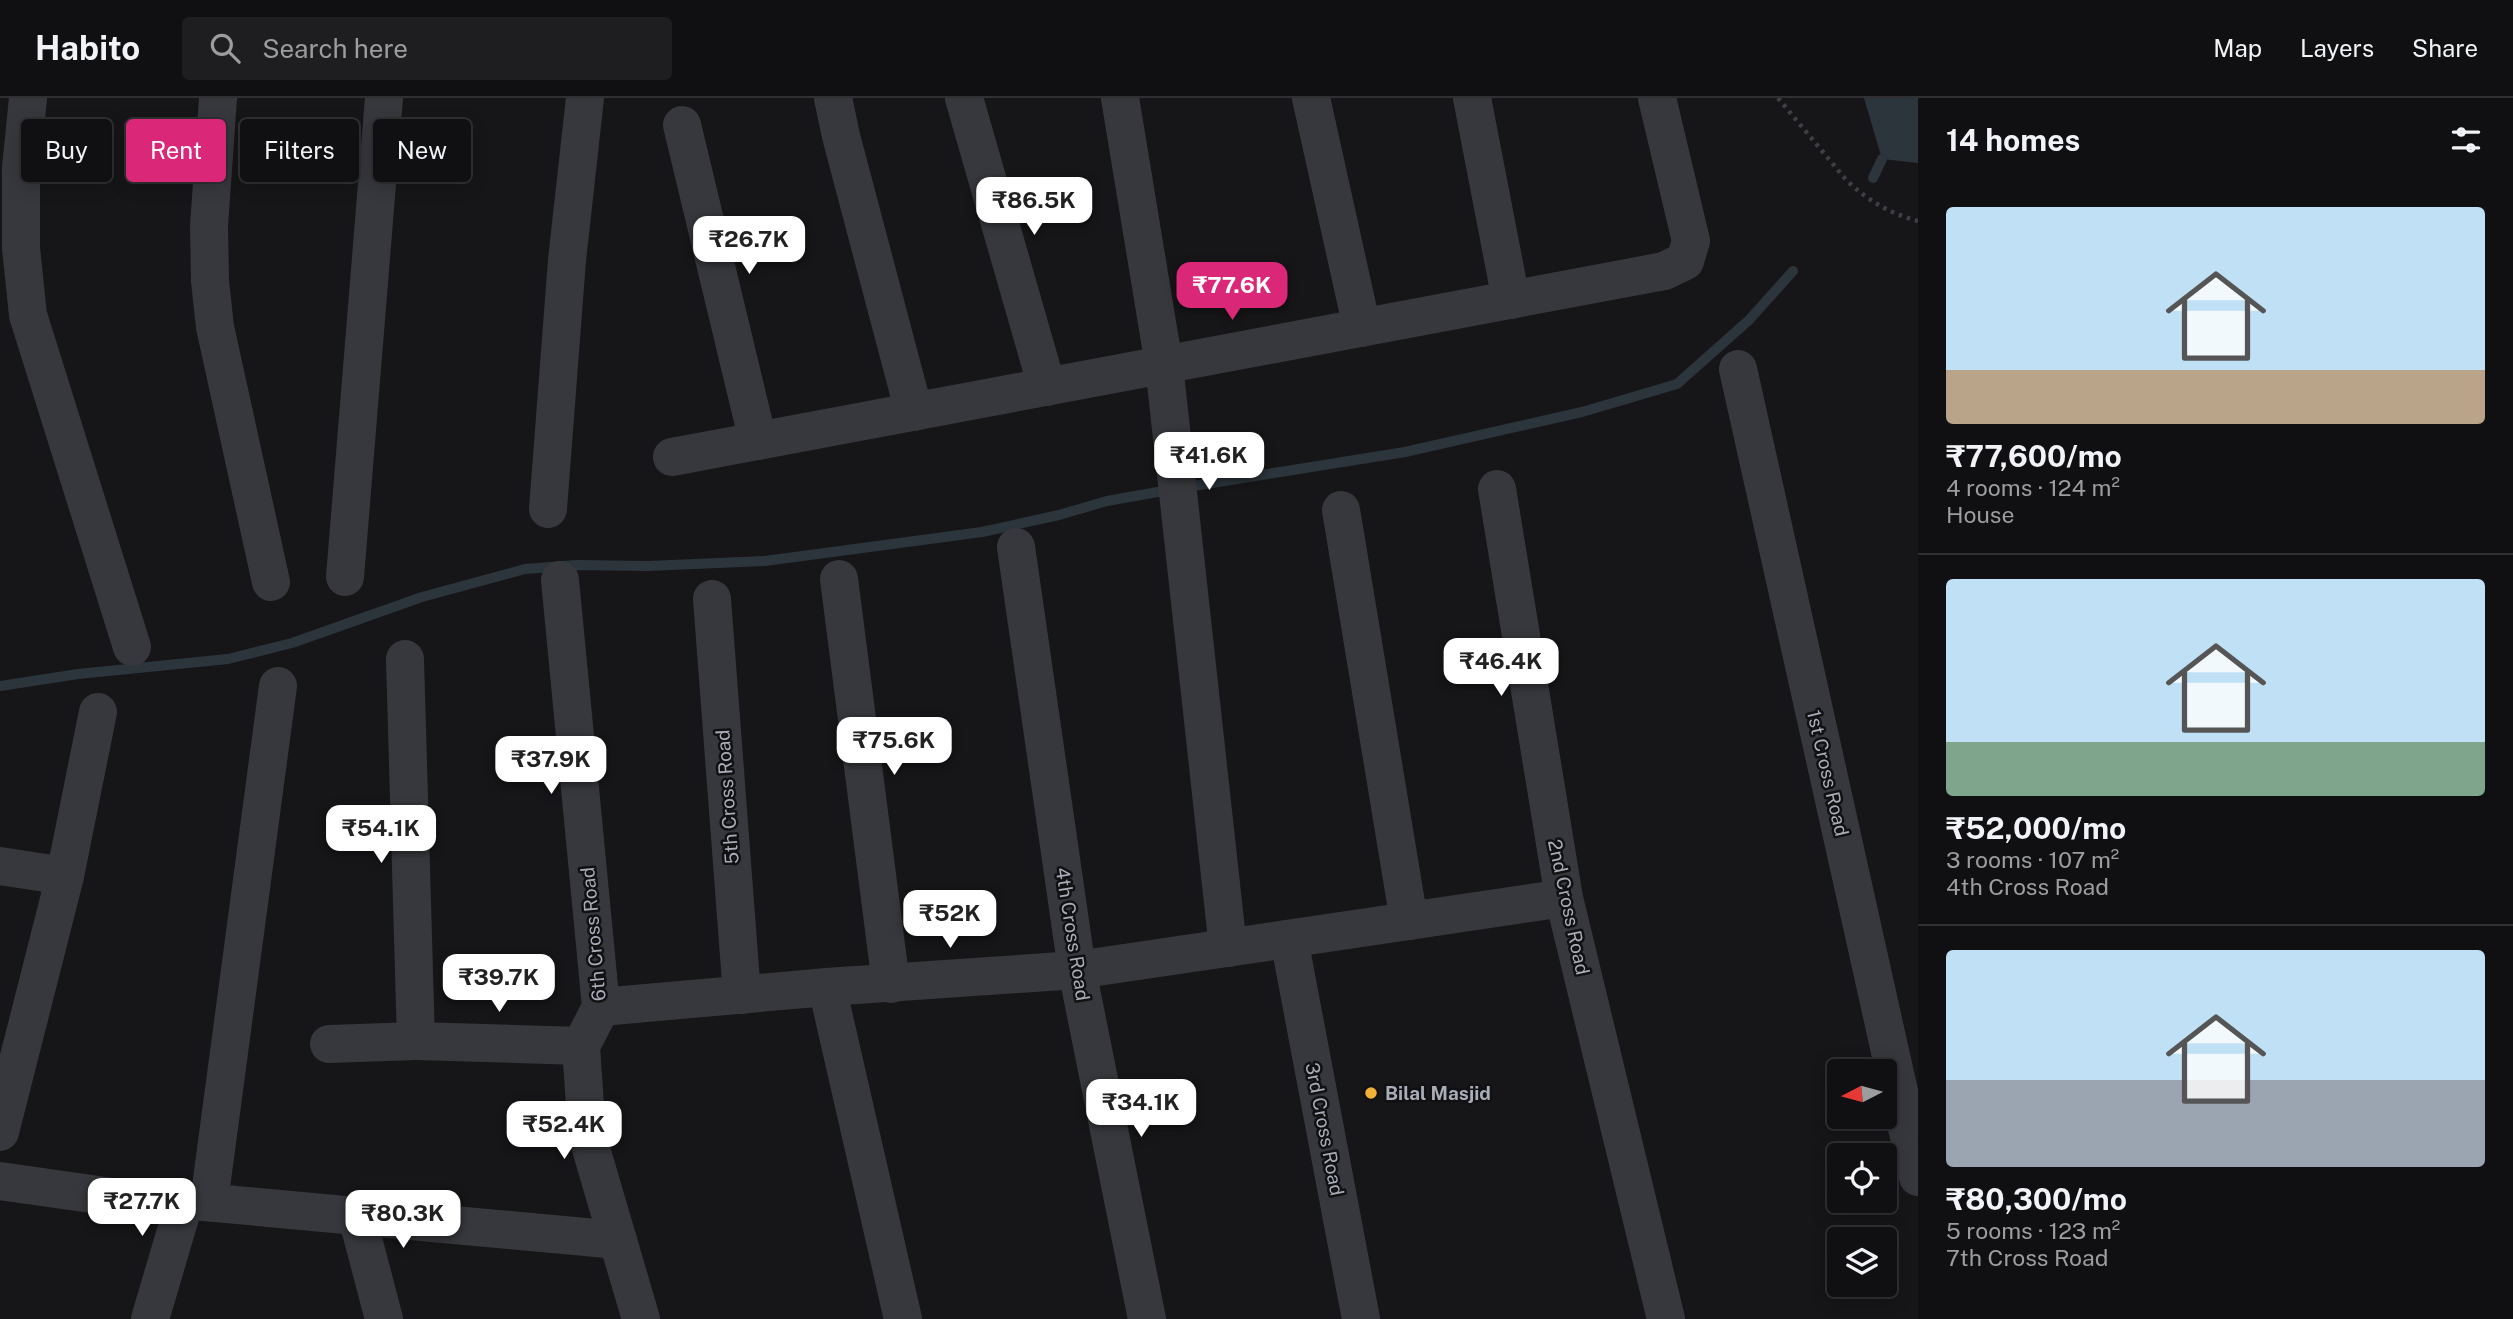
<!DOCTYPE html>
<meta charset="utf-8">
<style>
:root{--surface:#101012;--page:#1e1e20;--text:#f1f3f6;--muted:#9c9d9f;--line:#303032;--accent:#db2777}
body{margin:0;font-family:"Public Sans",sans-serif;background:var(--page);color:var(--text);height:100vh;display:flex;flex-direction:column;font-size:26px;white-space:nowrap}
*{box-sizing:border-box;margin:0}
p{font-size:23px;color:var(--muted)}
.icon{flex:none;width:38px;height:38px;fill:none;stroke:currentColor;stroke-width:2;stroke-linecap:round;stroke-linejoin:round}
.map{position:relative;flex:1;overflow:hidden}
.sheet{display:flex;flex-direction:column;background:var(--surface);width:595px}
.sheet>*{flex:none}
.hud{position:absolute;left:21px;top:21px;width:665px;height:63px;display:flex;gap:14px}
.needle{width:46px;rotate:264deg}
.buttons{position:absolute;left:1827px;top:961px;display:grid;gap:14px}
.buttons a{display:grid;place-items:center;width:70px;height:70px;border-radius:7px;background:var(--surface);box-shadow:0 4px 18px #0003,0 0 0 2px var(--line);font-size:35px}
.price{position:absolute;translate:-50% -60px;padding:0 16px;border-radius:14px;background:#fff;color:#222;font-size:23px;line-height:46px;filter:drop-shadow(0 2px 4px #0008)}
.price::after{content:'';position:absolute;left:50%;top:42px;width:21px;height:16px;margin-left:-10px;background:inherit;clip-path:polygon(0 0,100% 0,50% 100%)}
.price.selected{background:var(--accent);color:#fff}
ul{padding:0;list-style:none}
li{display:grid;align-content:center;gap:14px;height:371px;padding:0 28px}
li+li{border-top:2px solid var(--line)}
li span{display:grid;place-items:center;height:217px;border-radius:7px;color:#555}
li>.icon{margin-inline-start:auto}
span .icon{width:126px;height:126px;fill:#fffc;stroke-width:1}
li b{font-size:30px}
h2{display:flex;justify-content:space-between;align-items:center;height:84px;padding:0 28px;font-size:30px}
.chip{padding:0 24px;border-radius:7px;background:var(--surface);box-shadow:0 4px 18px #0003,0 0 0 2px var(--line);font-size:24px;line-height:63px}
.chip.selected{background:var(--accent);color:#fff}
header{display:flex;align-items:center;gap:42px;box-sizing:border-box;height:98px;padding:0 35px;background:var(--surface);border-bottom:2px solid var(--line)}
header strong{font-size:33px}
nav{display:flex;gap:38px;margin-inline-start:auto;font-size:24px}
.search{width:490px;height:63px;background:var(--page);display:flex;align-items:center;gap:18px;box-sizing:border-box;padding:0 24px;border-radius:7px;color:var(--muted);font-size:26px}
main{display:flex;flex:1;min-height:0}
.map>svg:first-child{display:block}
.water{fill:#2c353c}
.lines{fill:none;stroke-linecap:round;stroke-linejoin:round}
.stream{stroke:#2c353c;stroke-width:10}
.path{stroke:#3d3f44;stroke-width:4.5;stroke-dasharray:3.5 5;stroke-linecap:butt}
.minor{stroke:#37383d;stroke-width:38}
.poi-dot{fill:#f2b134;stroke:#111113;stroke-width:2.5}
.labels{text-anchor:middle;stroke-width:5;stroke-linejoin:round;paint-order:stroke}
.street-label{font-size:19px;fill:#a8adb8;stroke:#111113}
.poi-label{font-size:19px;font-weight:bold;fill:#a8adb8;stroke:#111113;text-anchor:start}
</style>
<header>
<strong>Habito</strong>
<div class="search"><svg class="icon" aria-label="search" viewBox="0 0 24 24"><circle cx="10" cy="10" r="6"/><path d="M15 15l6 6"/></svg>Search here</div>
<nav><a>Map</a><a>Layers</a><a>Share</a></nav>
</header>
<main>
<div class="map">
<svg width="1918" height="1221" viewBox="0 0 1918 1221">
<rect width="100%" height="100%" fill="#161618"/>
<path class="water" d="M1864,0H1918V65L1882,61Z"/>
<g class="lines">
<g class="stream">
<path d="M1873,80L1882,61"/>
<path d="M1193,388L1405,354L1582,314L1677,286L1749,222L1793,173"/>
<path d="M0,588L78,576L228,561L292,545L422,499L525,471L577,467L648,468L765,463L982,434L1059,417L1107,403L1169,392"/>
</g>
<path class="path" d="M1778,0L1847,83C1869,103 1889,115 1918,123"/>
<g class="minor">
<path d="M28,0L21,70V150L28,217L132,549"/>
<path d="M218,0L209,128L210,183L215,229L271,484"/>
<path d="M833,0L841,38L914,314"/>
<path d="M964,0L1047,289"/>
<path d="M1120,0L1164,267L1228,850"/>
<path d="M1311,0L1362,230"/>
<path d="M1472,0L1511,202"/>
<path d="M682,27L758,343"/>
<path d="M1738,271L1918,1079"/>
<path d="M672,359L1664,173L1685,163L1691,143L1657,0"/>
<path d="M1497,391L1564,800L1666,1221"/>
<path d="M548,411L567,162L585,0"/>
<path d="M1341,412L1409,823"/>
<path d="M1016,449L1077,872L1147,1221"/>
<path d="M345,479L384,0"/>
<path d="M839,481L891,886"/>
<path d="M560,482L601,909L581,948L587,1037L641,1221"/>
<path d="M712,501L742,897"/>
<path d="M0,768L65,778"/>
<path d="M1289,841L1361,1221"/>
<path d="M827,889L903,1221"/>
<path d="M601,909L827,889L1077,872L1564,800"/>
<path d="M416,943L581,948"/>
<path d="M329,946L416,943L405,561"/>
<path d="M0,1034L65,778L98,614"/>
<path d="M0,1083L183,1109"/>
<path d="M209,1104L278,588"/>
<path d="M357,1118L384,1221"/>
<path d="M150,1221L183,1109L193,1103L618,1142"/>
</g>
</g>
<circle class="poi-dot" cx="1371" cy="995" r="7"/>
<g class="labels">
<g class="street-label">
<text transform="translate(1828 675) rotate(77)" y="7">1st Cross Road</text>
<text transform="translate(727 699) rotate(-94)" y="7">5th Cross Road</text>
<text transform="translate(1569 809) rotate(78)" y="7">2nd Cross Road</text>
<text transform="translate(593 836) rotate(-95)" y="7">6th Cross Road</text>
<text transform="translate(1073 836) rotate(81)" y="7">4th Cross Road</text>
<text transform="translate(1325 1031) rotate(79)" y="7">3rd Cross Road</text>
</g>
<g class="poi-label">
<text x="1385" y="1002">Bilal Masjid</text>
</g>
</g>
</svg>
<div class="buttons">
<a><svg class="needle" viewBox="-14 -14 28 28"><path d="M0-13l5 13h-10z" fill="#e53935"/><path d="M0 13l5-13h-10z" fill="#9c9d9f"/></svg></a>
<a><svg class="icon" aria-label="locate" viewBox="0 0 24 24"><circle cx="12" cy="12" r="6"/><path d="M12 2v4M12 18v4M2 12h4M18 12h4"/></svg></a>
<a><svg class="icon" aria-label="layers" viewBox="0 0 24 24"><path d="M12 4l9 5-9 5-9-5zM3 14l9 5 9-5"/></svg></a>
</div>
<b class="price" style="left:1034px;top:139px">₹86.5K</b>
<b class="price" style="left:749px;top:178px">₹26.7K</b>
<b class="price selected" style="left:1232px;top:224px">₹77.6K</b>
<b class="price" style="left:1209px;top:394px">₹41.6K</b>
<b class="price" style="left:1501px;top:600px">₹46.4K</b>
<b class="price" style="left:894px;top:679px">₹75.6K</b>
<b class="price" style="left:551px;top:698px">₹37.9K</b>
<b class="price" style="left:381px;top:767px">₹54.1K</b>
<b class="price" style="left:950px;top:852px">₹52K</b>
<b class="price" style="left:499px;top:916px">₹39.7K</b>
<b class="price" style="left:1141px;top:1041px">₹34.1K</b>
<b class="price" style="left:564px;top:1063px">₹52.4K</b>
<b class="price" style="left:142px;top:1140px">₹27.7K</b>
<b class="price" style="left:403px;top:1152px">₹80.3K</b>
<div class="hud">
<a class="chip">Buy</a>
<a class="chip selected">Rent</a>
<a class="chip">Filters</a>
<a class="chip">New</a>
</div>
</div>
<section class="sheet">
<h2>14 homes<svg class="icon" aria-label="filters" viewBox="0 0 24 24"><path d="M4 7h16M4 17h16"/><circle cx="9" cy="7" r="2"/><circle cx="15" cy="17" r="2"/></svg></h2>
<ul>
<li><span style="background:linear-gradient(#bfe0f5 75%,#b9a48a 0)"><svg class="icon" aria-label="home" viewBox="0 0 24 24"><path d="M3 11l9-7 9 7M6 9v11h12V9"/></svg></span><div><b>₹77,600/mo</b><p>4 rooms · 124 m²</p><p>House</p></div></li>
<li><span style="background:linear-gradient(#bfe0f5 75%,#7fa58c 0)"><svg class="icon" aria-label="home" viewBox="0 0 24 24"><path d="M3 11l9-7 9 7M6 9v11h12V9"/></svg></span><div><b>₹52,000/mo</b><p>3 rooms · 107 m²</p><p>4th Cross Road</p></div></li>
<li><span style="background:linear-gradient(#bfe0f5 60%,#9aa5b1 0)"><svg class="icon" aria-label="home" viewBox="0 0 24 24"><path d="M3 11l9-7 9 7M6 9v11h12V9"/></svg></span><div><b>₹80,300/mo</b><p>5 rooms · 123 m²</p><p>7th Cross Road</p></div></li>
</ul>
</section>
</main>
